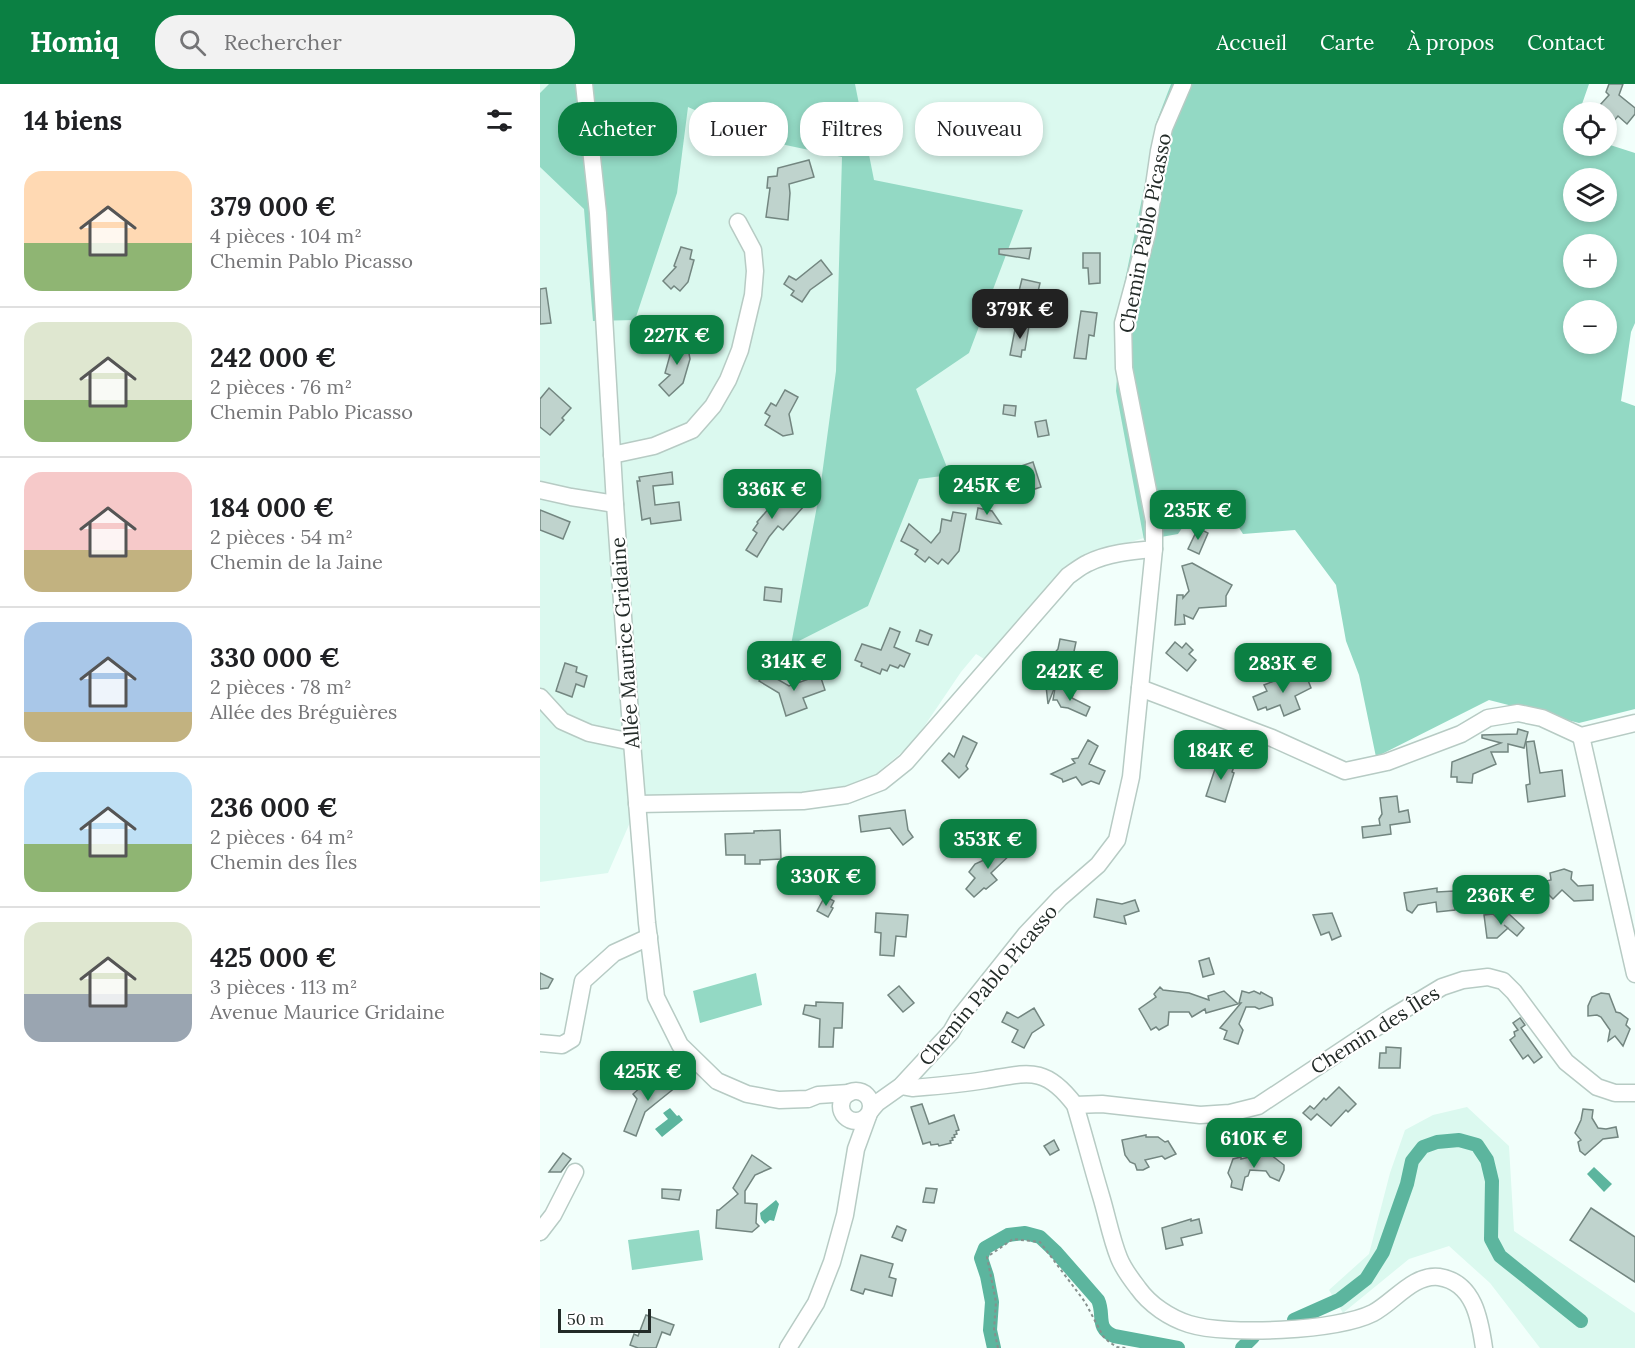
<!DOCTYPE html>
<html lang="fr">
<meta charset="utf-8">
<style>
:root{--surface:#fff;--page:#f2f2f2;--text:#202124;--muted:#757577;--line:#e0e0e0;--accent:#0b8043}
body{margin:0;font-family:Lora,serif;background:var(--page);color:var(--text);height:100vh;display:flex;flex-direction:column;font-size:22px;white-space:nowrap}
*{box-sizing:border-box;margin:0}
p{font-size:20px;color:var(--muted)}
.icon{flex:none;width:33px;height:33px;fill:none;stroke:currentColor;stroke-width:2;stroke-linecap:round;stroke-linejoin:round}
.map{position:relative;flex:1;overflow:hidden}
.sheet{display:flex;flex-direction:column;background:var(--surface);width:540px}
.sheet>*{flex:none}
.top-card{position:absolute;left:18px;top:18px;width:570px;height:54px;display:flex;gap:12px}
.buttons{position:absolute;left:1023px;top:18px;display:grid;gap:12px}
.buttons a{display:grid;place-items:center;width:54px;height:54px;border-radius:50%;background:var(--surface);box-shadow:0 3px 9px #0003;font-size:30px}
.scale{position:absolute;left:18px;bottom:15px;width:93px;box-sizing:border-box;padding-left:6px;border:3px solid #232b28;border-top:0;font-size:16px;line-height:21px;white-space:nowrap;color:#232b28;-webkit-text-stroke:4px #fff;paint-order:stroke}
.price{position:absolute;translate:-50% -51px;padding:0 14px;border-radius:12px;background:var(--accent);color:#fff;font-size:20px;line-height:39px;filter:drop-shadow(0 2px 3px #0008)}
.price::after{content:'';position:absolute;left:50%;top:36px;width:18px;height:14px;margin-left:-9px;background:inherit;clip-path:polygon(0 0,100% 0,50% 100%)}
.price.selected{background:#222;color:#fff}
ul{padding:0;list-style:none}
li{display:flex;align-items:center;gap:18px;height:150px;padding:0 24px}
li+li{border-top:2px solid var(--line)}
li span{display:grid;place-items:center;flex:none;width:168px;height:120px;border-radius:18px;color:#555}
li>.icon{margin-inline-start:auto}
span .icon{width:72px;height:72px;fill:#fffc;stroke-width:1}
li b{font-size:26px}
h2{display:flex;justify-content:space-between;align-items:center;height:72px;padding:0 24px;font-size:26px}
.pill{padding:0 21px;border-radius:24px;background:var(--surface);box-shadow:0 3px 9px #0003;font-size:21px;line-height:54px}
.pill.selected{background:var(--accent);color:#fff}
header{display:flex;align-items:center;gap:36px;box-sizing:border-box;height:84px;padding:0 30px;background:var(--accent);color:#fff}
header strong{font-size:28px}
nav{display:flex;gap:33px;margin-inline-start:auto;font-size:21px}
.search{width:420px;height:54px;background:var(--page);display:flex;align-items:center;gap:15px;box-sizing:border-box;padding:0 21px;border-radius:24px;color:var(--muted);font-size:22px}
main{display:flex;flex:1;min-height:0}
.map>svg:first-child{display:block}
.built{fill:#dbf9ef}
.green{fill:#93d9c4;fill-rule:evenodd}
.water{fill:#5cb59e}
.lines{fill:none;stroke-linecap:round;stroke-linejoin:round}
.canal{stroke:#5cb59e;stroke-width:14}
.building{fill:#bfd3cd;stroke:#738680;stroke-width:1.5}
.minor-casing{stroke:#b7cbc4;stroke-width:19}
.path{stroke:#86908d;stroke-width:2;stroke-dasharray:3 3;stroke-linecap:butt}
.minor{stroke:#fff;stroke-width:16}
.labels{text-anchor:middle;stroke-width:4.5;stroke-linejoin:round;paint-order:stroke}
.street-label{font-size:20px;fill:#232b28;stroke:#fff}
</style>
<header>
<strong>Homiq</strong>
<div class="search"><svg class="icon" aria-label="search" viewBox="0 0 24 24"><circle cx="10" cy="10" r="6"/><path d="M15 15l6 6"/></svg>Rechercher</div>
<nav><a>Accueil</a><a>Carte</a><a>À propos</a><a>Contact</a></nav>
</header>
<main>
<section class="sheet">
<h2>14 biens<svg class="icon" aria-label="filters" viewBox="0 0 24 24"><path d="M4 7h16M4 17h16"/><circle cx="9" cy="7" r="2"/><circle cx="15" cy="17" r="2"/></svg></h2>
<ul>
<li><span style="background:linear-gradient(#ffd9b3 60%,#8fb573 0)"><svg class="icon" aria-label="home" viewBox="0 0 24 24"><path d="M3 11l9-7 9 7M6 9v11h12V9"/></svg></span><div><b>379 000 €</b><p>4 pièces · 104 m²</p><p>Chemin Pablo Picasso</p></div></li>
<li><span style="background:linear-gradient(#dfe7d0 65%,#8fb573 0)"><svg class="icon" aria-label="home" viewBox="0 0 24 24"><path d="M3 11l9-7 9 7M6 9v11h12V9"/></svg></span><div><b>242 000 €</b><p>2 pièces · 76 m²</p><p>Chemin Pablo Picasso</p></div></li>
<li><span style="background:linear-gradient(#f6c9c9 65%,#c2b280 0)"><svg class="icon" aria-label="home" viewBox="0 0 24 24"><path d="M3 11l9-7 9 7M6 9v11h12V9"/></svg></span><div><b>184 000 €</b><p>2 pièces · 54 m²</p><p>Chemin de la Jaine</p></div></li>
<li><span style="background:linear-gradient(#a9c7e8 75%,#c2b280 0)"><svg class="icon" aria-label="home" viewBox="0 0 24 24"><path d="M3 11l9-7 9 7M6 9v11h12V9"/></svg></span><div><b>330 000 €</b><p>2 pièces · 78 m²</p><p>Allée des Bréguières</p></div></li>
<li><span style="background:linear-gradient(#bfe0f5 60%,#8fb573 0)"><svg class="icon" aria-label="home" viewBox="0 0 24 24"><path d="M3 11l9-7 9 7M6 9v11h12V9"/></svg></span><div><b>236 000 €</b><p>2 pièces · 64 m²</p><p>Chemin des Îles</p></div></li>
<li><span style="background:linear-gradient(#dfe7d0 60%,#9aa5b1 0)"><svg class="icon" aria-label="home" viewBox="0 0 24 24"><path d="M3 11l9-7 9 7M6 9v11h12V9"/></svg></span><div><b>425 000 €</b><p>3 pièces · 113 m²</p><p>Avenue Maurice Gridaine</p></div></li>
</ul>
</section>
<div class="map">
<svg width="1095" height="1264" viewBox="0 0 1095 1264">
<rect width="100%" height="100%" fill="#f2fffb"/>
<g class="built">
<path d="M0,0H643L614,451L567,465L446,576L436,570L421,588L373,659L331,694L292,707L98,720L68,789L0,798Z"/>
<path d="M927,1023L969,1062L974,1147L1095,1229V1264H1000L950,1199L909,1162L869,1175L803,1229L789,1206L829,1170L850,1089L865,1046L893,1031Z"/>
</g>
<g class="green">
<path d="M9,0H315L334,96L483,126L429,269L376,305L410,391L379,395L328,522L251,561L280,406L296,287L302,73L222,56L148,23L137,109L95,236L53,237L44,125L0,83V9Z"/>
<path d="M631,0H1049L1042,20L1041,28H1034V62H1066L1067,60L1095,69V239L1091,248L1081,317L1095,322V625L1039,639L949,616L836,673L819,591L806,557L796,501L755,446L703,450C692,432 680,416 657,422L638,450L604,456L576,307L584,201L606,95L616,39ZM1034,94H1066V128H1034ZM1034,160H1066V194H1034ZM1034,226H1066V260H1034Z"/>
<path d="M216,889L222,921L160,939L153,907Z"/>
<path d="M159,1146L163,1176L92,1186L88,1156Z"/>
</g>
<g class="water">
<path d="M130,1024L137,1032L139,1031L143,1036L122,1053L115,1045L128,1035L123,1029Z"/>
<path d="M1054,1083L1072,1100L1064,1108L1047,1090Z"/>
<path d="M236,1116L239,1120L234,1137L230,1136L225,1140L221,1135L220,1129Z"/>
</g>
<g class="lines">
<g class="canal">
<path d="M754,1236L799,1216L826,1195L843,1168L867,1100L872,1077L883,1063L897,1058L919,1056L937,1061L947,1076L952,1097L951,1155L960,1172L1041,1237"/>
<path d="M454,1264L450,1246L452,1218L447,1192L441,1174L445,1164L468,1151L485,1149L500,1153L516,1168L558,1216C565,1231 555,1244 574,1252L638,1264"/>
<path d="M702,1264L713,1253"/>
</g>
</g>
<g class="building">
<path d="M1069,0H1083L1079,11L1095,24V30L1087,40L1078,32L1066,46V27L1060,21L1069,11L1066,8Z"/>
<path d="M269,76L274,93L249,100L250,109L248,136L226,133L230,104H227L228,93L237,92L238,84Z"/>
<path d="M141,163L152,166L150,175L154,176L148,198L140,207L134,202L131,205L123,197L136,183L134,182Z"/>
<path d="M491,164L489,175L459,170V165Z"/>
<path d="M543,169H560V199L549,200L548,184H543Z"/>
<path d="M281,176L292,190L270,206L262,218L251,211L254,207L244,200L249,192L256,196Z"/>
<path d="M482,195L500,199L496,216L478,211Z"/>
<path d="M6,204L11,239L0,240V205Z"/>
<path d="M541,227L557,229L554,252L549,251L546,275L534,274Z"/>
<path d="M476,240L489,242L485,266H482L481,273L470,271Z"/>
<path d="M146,253L150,275L143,299L129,312L119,301L130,291L125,289L132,264V261L133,260L132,256Z"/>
<path d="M9,304L31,324L22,334L24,336L10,351L0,343V315Z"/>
<path d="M245,306L258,313L249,330L253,350L243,352L225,341L230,332L225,329L231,319L236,322Z"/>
<path d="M464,321L476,322L475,332L463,330Z"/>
<path d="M506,336L509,351L498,353L495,338Z"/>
<path d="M493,378L501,403L483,409L481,405L472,407L479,397L475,384Z"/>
<path d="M132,388L133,400L113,402L115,421L139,418L141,436L111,440L110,434L102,436L97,397H100L99,393Z"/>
<path d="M230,404L251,422L254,418L264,422L243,446L238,442L229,453L217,473L206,466L217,449L213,446L218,439L217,438L231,422L221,414Z"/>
<path d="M438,424L452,427L461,440L436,435Z"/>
<path d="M0,426L30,438L23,455L0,446Z"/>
<path d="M413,428L426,430L419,467L408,480L402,475L398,480L389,473L385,478L375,470L378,466L361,457L369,440L391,459L400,448L402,435L411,437Z"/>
<path d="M658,444L668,449L659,470L648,465Z"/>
<path d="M652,479L692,501L686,512V522L659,524L653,535L644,531L645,540L635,541L637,511H643V514L649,507L642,482Z"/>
<path d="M225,503L242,505L241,518L224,516Z"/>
<path d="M350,544L360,548L354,563L370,570L364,583L360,581L358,584L350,581L347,587L342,585L340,590L321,582L322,579L315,576L322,560L341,566Z"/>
<path d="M380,546L392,551L388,561L376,557Z"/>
<path d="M520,555L536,558L533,572L555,570L520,590L508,620L506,602L501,594L516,577L511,573L518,565Z"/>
<path d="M635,558L642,564L646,559L653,566L649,570L656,576L647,587L626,569Z"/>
<path d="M25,579L37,583L36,588L47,592L44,603L36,600L32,613L16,607Z"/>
<path d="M225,588L249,602L280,591L285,606L263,614L267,624L246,632L239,609L219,597Z"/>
<path d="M749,591L752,597L766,591L771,604L755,612L760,625L744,632L740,621L727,626L726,623L718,626L713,613L727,607L724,601Z"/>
<path d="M515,604L523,605L533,611L532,614L550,623L546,632L528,624L521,623L517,616H513Z"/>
<path d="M978,645L988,648L984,664L968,660V668H951L956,680L933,690L932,699L917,698V693H911L912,678L961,659L942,654V651L977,650Z"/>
<path d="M423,652L437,659L426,682L428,685L419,694L402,677L409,669L414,673Z"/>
<path d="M548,656L558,662L549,680L565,687L559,700L551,697L542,701L536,693L523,698L522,695L511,690L535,679L532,675L538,674Z"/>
<path d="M994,657L1000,689L1022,686L1025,712L988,718L986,701L990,700L986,658Z"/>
<path d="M682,676L695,680L692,688L694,689L685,718L666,712L676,682L679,683Z"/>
<path d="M857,712L859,728L868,726L870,738L850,741L851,750L823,754L822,743L840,741L839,735L842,730L840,714Z"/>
<path d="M365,726L368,746L373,753L363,761L350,744L321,748L319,732Z"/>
<path d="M240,746L241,775L220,776V780H205V771H186L185,750L214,749V747Z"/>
<path d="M467,759L474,767L451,789L457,796L446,805L444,804L434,813L426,805L435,794L429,788L435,780L444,776L459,763Z"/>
<path d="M1024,785L1032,788L1031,795L1038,802L1053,801V816L1034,817L1022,806L1013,815L1003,805L1001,798L1011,796L1010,789Z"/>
<path d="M897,804V808L914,807L915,826L897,828L896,818L878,821L872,829L867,826L864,809Z"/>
<path d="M285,812L294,817L291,823L293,824L288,833L277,827Z"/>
<path d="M557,815L582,820L595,816L599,827L584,832L586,840L554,833Z"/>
<path d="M336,829L368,831L366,853L356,852L354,872L340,871L341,849L335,848Z"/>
<path d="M792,829L801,852L792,856L789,848L781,851L773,831Z"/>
<path d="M953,830L961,838L969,830L984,844L977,852L964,841L968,844L957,854H947L944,831Z"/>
<path d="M669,874L674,890L663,893L659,877Z"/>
<path d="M0,889L13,895L8,904L0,905Z"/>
<path d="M359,902L374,919L363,928L348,911Z"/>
<path d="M620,903L623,906L649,909L669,916L668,912L684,907L698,920L666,929L665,925L652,933L649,928H629L628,941L619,946L616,943L611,946L599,925L616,913L614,910Z"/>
<path d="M702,907L709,909L714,907L720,910L721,908L732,914L733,921L719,925L715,923H706L699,940L703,946L698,960L684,955L687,947L680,944L701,919H699Z"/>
<path d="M1061,909L1069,910L1076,928L1080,929L1088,935L1086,941L1090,945L1083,962L1075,952L1068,957L1070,946L1061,933L1057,931L1048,932V922L1052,913Z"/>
<path d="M276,918L303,919L302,944H294L293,963H279L280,935L263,930L265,921L276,922Z"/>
<path d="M494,924L504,941L492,949L484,964L472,958L478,946L462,938L467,928L478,934Z"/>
<path d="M980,934L985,941L981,944L1002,973L994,979L988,971L983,975L970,956L975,952L974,948L978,946L973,939Z"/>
<path d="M846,963L861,964L860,984H839L840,969H846Z"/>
<path d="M125,989L136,1003L105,1028L96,1052L84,1047L97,1015L93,1010L102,1002L105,1006Z"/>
<path d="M799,1003L816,1020L808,1028L806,1026L791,1042L777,1030L771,1036L763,1029L770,1022L774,1025L784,1014L786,1016Z"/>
<path d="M382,1020L389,1040L414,1031L419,1046L416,1047L417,1050L414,1051L415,1053L412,1054L413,1056L410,1057L411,1059L399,1062L398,1060L391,1061L390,1058L383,1060L371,1023Z"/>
<path d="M1043,1025L1053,1026L1052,1034L1058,1044L1066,1045L1076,1043L1078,1053L1063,1055L1045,1071L1040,1067L1038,1058L1041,1056L1035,1049L1041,1036Z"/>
<path d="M606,1051V1053H618L625,1058L628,1057L636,1070L625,1075L622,1072L605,1076L609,1083L603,1086H597L595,1080L590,1078L585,1071L582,1056Z"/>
<path d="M514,1056L519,1066L510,1071L504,1062Z"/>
<path d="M23,1069L31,1075L21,1088H9Z"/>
<path d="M722,1070L731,1071L744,1081V1086L739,1097L730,1093L726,1087L710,1086L708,1092L705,1093L702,1106L691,1103L692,1097L688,1089L693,1075L701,1073V1075Z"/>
<path d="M212,1071L231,1084L215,1091L205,1107V1119L217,1120L216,1139L219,1142L212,1148L176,1144L177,1126H179L198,1110L193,1104Z"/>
<path d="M386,1104L397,1105L394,1119L383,1118Z"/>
<path d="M122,1105L141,1106L139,1116L122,1114Z"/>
<path d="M1051,1124L1095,1153V1198L1030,1156Z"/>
<path d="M651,1135V1137L659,1135L662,1149L641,1154L643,1161L626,1165L622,1144Z"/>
<path d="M357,1142L366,1146L362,1157L352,1153Z"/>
<path d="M321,1171L353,1180L349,1193L356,1195L352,1212L325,1205L323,1210L311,1206Z"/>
<path d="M106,1231L134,1241L130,1251L122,1248L116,1264H98L90,1261L94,1250L98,1252Z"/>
</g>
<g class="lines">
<g class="minor-casing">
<g id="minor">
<path d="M44,0L58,129L75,420L92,658L107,839L116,913L140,961L177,997L207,1010L239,1016L268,1015L278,1011L309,1009"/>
<path d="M72,371L114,362L152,346L173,322L188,296L200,266L213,211L215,187L213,166L198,138"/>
<path d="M0,406L31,413L75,420"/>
<path d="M600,604L732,654L805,687L847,678L921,650L948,634L978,629L1002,634L1041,652L1095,639"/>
<path d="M0,613L22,637L49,649L92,658"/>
<path d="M1041,652L1095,890"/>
<path d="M97,720L263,717L307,711L341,698L366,678L528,492C534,488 541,482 548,479C568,469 592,467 614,465"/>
<path d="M0,959L22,961L32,955L43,897L74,869L109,853"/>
<path d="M361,1002L372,1004C396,1002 421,1000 445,996C488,989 505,981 535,1021C544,1051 552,1082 561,1112C567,1132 571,1154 579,1174C583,1184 591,1195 598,1204C610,1221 630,1234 649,1240C687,1252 797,1247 833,1229C854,1218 873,1190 899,1193C934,1198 940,1236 944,1264"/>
<circle cx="316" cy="1022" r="15"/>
<path d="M535,1021L562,1020L660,1031L690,1029L718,1022L852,933L902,903L923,896L948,893L963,897L974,908L1026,978L1057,1003L1075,1009H1095"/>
<path d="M331,1026L337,1019L361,1002L411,948L419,934L486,850L520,814L558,781L577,756L591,693L614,465V437L584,284L583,239L607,150L619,67L624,44L643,0"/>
<path d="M0,1148L13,1131L35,1088"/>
<path d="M248,1264L276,1219L292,1178L305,1131L316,1065L328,1032"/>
</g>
</g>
<path class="path" d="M458,1264L454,1245L456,1218L447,1173L473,1155L500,1158L545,1218L563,1252L569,1258L577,1263L586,1264"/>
<use href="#minor" class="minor"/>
</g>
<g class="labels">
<g class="street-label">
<text transform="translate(605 149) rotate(-79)" y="7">Chemin Pablo Picasso</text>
<text transform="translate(85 559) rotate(-94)" y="7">Allée Maurice Gridaine</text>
<text transform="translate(448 901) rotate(-50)" y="7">Chemin Pablo Picasso</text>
<text transform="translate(835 946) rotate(-32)" y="7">Chemin des Îles</text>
</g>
</g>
</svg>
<div class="buttons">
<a><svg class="icon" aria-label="locate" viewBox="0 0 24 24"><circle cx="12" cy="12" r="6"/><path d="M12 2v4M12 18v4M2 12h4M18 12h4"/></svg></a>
<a><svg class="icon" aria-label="layers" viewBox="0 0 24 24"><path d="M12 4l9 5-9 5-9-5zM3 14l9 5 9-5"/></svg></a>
<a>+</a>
<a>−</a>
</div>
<div class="scale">50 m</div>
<b class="price selected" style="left:480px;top:256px">379K €</b>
<b class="price" style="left:137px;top:282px">227K €</b>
<b class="price" style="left:447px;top:432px">245K €</b>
<b class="price" style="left:232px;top:436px">336K €</b>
<b class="price" style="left:658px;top:457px">235K €</b>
<b class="price" style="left:254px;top:608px">314K €</b>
<b class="price" style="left:743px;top:610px">283K €</b>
<b class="price" style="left:530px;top:618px">242K €</b>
<b class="price" style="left:681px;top:697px">184K €</b>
<b class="price" style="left:448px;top:786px">353K €</b>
<b class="price" style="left:286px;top:823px">330K €</b>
<b class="price" style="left:961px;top:842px">236K €</b>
<b class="price" style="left:108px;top:1018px">425K €</b>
<b class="price" style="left:714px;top:1085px">610K €</b>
<div class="top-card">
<a class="pill selected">Acheter</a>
<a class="pill">Louer</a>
<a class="pill">Filtres</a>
<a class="pill">Nouveau</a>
</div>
</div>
</main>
